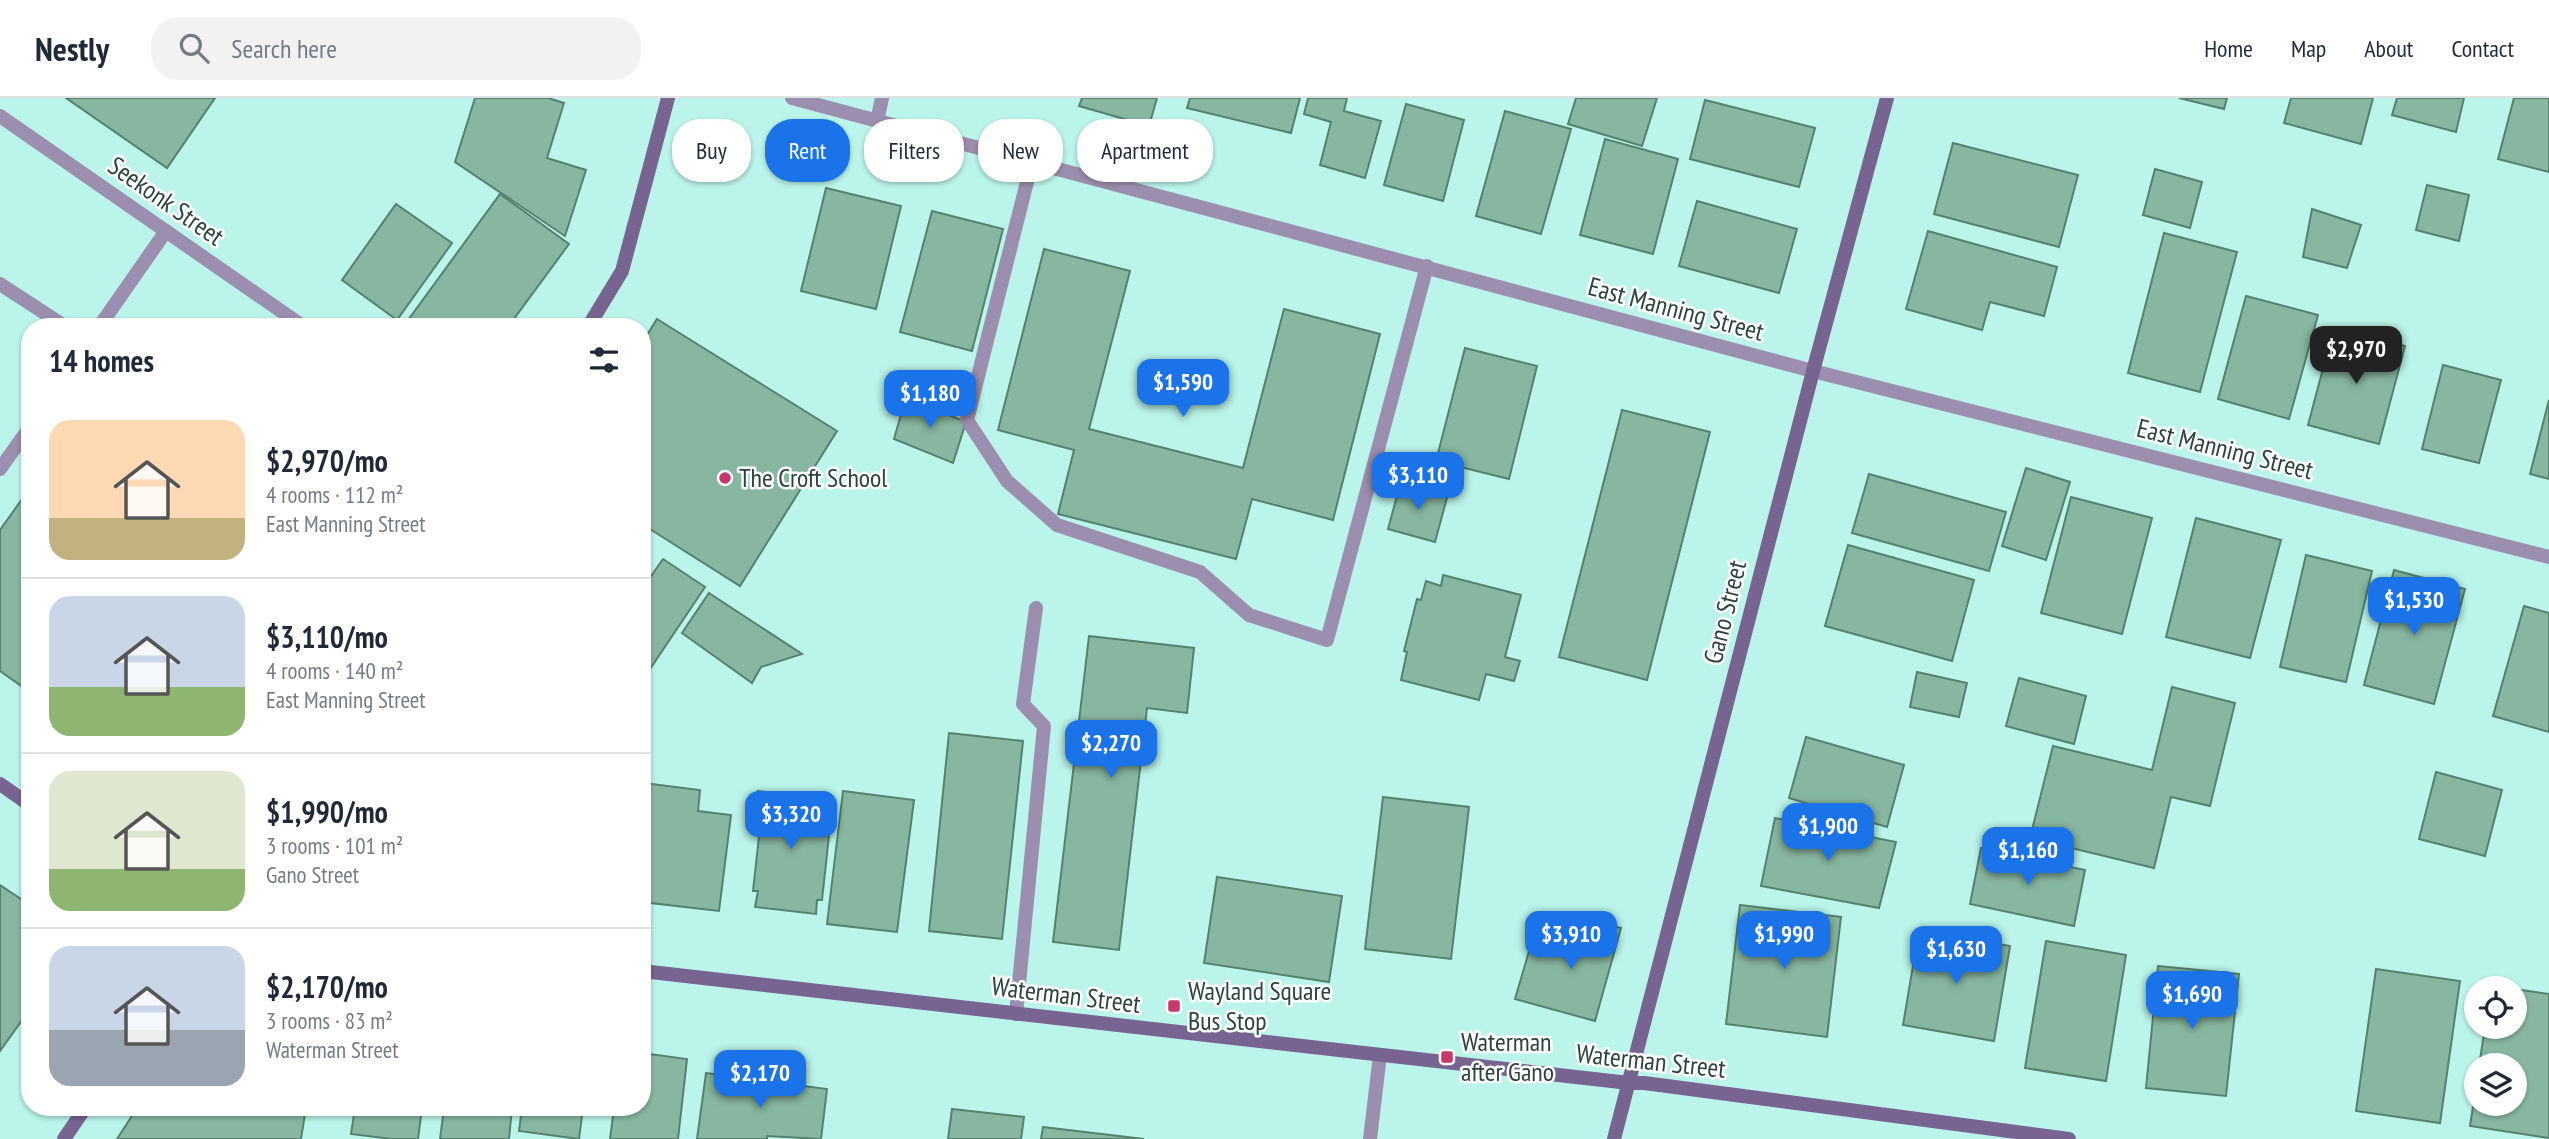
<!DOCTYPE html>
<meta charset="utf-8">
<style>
:root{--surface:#fff;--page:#f2f2f3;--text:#1f2937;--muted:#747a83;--line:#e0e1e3;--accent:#1a73e8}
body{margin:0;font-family:"PT Sans Narrow",sans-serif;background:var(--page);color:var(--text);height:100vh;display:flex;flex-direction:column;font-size:26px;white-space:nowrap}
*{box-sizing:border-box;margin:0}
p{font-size:23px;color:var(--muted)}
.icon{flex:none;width:38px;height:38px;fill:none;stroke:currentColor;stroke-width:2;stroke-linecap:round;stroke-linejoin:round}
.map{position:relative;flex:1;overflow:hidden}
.drawer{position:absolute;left:21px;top:220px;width:630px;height:798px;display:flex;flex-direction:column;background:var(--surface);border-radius:28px;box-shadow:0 2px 5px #0004}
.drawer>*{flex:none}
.banner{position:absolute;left:672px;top:21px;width:665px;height:63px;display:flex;gap:14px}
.buttons{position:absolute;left:2464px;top:878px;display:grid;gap:14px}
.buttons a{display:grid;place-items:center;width:63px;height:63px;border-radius:50%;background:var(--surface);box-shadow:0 2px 5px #0004;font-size:35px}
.price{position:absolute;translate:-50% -60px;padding:0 16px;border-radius:14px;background:var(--accent);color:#fff;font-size:23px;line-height:46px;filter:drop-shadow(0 2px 4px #0008)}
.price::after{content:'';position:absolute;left:50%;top:42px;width:21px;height:16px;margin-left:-10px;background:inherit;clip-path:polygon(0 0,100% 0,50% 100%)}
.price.active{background:#222;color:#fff}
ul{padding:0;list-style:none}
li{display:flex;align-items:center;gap:21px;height:175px;padding:0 28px}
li+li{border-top:2px solid var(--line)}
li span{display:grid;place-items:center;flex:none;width:196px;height:140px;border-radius:21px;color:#555}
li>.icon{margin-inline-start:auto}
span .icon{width:84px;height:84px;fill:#fffc;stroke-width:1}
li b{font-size:30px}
h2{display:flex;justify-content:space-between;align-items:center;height:84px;padding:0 28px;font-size:30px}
.tag{padding:0 24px;border-radius:28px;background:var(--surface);box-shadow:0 2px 5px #0004;font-size:24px;line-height:63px}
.tag.active{background:var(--accent);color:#fff}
header{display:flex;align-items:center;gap:42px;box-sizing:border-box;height:98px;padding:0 35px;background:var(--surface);border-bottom:2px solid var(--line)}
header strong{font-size:33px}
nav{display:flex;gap:38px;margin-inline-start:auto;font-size:24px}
.search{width:490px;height:63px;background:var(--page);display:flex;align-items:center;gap:18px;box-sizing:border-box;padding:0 24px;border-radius:28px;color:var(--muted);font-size:26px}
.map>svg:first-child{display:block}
.building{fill:#88b7a1;stroke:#55826e;stroke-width:2}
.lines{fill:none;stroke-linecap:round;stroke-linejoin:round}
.lane{stroke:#9c8eae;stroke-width:14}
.street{stroke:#9c8eae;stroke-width:14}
.secondary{stroke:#786491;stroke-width:14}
.poi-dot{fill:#c53869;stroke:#fff;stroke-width:2.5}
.labels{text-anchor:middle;stroke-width:5;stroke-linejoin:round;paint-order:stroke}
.street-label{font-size:26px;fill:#2b423f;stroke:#fff}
.poi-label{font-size:26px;fill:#2b423f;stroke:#fff;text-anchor:start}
</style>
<header>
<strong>Nestly</strong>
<div class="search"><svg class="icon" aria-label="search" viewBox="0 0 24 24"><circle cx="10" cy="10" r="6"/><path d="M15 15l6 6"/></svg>Search here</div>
<nav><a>Home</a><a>Map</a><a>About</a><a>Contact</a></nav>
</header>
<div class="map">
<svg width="2549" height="1041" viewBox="0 0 2549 1041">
<rect width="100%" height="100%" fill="#baf4ea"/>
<g class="building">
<path d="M66,0H215L167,70Z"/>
<path d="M475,0H548L564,5L547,60L586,72L565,138L455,64Z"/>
<path d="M1082,0H1157L1149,28L1079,8Z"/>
<path d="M1190,0H1300L1291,35L1187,10Z"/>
<path d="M1308,0H1347L1344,13L1381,23L1365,80L1320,67L1331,24L1304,16Z"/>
<path d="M1576,0H1657L1642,48L1568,26Z"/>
<path d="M2179,0H2227L2224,11Z"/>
<path d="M2291,0H2373L2361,46L2284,25Z"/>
<path d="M2397,0H2464L2456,34L2392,17Z"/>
<path d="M2514,0H2549V74L2498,61Z"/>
<path d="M1705,2L1815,30L1799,89L1690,61Z"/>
<path d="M1406,6L1464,22L1443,103L1384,87Z"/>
<path d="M1505,13L1571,31L1541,136L1476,118Z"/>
<path d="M1605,41L1678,61L1653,156L1580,137Z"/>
<path d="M1953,45L2078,77L2059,149L1934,116Z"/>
<path d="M2155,71L2202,84L2190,130L2143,117Z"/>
<path d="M2427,87L2469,97L2459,143L2416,132Z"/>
<path d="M826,90L901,108L876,211L801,193Z"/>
<path d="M500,96L569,146L508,229H403Z"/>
<path d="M1697,103L1797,131L1779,195L1679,168Z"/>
<path d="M396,106L452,145L397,222L342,182Z"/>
<path d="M2312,111L2361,127L2347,170L2303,159Z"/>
<path d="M932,113L1003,131L972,253L900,234Z"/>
<path d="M1928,133L2057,169L2044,218L1990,204L1982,232L1906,211Z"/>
<path d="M2164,135L2237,154L2200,294L2128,275Z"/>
<path d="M1044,151L1130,173L1089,331L1243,370L1284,211L1380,236L1333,422L1252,401L1236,461L1058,416L1074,352L998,332Z"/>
<path d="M2246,198L2318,217L2289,321L2218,301Z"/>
<path d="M657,221L837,333L740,488L642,426V245Z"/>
<path d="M2334,229L2405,248L2379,346L2308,327Z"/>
<path d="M1465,250L1537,268L1509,381L1436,363Z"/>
<path d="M2443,267L2501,282L2479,365L2422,351Z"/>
<path d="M906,299L966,324L953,365L894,341Z"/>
<path d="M2549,302V381L2530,376Z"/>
<path d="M1622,312L1710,334L1647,582L1559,559Z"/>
<path d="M2026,370L2070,384L2046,462L2002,448Z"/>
<path d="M1869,376L2006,414L1989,473L1852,435Z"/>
<path d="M1401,383L1448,396L1435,444L1388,431Z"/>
<path d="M30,390V594L0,573V432Z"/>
<path d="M2071,399L2152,420L2122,536L2041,515Z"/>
<path d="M2196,420L2281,442L2250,560L2166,539Z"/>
<path d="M1848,447L1974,482L1952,563L1825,528Z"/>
<path d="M2306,457L2372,473L2346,584L2280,569Z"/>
<path d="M663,461L705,489L642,583V491Z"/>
<path d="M2394,472L2465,491L2434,606L2364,587Z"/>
<path d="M1443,477L1521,497L1505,559L1520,563L1514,583L1486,576L1479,602L1401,582L1407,554L1404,553L1417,501L1421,502L1426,483L1441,488Z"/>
<path d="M709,495L802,556L761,569L752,585L682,535Z"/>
<path d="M2524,508L2549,515V634L2493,618Z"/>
<path d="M1089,538L1194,550L1187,615L1147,610L1119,852L1053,844Z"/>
<path d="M1917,574L1967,585L1959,619L1910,609Z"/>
<path d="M2019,580L2086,598L2074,646L2006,628Z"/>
<path d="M2172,589L2235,605L2210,708L2171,699L2154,770L2030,740L2053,648L2152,672Z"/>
<path d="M949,635L1023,643L1002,841L929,833Z"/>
<path d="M1806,639L1904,667L1887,729L1789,700Z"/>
<path d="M2436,674L2502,692L2485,758L2419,741Z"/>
<path d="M644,685L700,692L698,713L731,717L719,813L642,804Z"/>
<path d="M758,693L833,701L822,802H817L816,816L755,809L758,793H753L760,729L753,728Z"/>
<path d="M843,693L914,702L897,834L827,826Z"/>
<path d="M1383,699L1469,709L1451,861L1365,851Z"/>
<path d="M1775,720L1896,744L1879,810L1761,788Z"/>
<path d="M1981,750L2085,772L2074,828L1970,806Z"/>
<path d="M1217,779L1342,798L1329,884L1204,865Z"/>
<path d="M0,787L30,807V911L0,953Z"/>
<path d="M1740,807L1841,819L1827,939L1726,926Z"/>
<path d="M1576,818L1621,830L1595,923L1515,901L1532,843L1567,852Z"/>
<path d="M1919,832L2010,848L1994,943L1903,927Z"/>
<path d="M2046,843L2126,857L2106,983L2025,970Z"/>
<path d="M2158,868L2239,876L2226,998L2146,990Z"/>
<path d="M2376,871L2460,883L2440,1025L2356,1013Z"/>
<path d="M2515,891L2549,896V1040L2470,1028L2476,989V1006H2515V968H2479L2485,929H2515Z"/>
<path d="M642,955L687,961L678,1041H610L614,1010H642Z"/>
<path d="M706,975L827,991L821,1041L767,1038V1041H697Z"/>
<path d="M137,1010H306L301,1041H117Z"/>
<path d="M355,1010H422L418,1041H392L351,1036Z"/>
<path d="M444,1010H512L509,1041H440Z"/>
<path d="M522,1010H583L579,1041L519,1033Z"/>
<path d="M952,1011L1024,1019L1021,1041H948Z"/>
<path d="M1043,1029L1144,1041H1041Z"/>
</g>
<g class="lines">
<g class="lane">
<path d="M877,23L882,0"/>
<path d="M1032,64L967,322L1007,383L1057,427L1200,474L1249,517L1327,542L1427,168"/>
<path d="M0,186L66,229"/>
<path d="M99,229L166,133"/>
<path d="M0,371L30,329"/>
<path d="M1016,916L1044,628L1023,606L1036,510"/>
<path d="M1370,1041L1380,957"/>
</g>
<g class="street">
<path d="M792,0L1813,273L2549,459"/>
<path d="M0,18L304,229"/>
</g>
<g class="secondary">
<path d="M588,229L622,173L668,0"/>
<path d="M0,686L30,707"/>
<path d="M642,873L1629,985H1644L2069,1041"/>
<path d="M64,1041L85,1010"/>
<path d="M1614,1041L1813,273L1887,0"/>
</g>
</g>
<g class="poi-dot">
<circle cx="725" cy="380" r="7"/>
<rect x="1167" y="901" width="14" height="14" rx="3.5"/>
<rect x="1440" y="952" width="14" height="14" rx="3.5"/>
</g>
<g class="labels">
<g class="street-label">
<text transform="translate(166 103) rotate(35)" y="9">Seekonk Street</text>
<text transform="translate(1676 211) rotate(15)" y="9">East Manning Street</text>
<text transform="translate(2225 351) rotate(14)" y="9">East Manning Street</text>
<text transform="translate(1725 514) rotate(-76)" y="9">Gano Street</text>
<text transform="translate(1066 897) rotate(7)" y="9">Waterman Street</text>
<text transform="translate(1651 963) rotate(6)" y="9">Waterman Street</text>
</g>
<g class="poi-label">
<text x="739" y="389">The Croft School</text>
<text x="1188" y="902">Wayland Square<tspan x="1188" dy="30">Bus Stop</tspan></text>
<text x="1461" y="953">Waterman<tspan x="1461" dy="30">after Gano</tspan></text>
</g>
</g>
</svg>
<div class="buttons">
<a><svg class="icon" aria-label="locate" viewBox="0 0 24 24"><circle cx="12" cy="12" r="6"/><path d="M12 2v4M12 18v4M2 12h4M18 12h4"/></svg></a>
<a><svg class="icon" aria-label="layers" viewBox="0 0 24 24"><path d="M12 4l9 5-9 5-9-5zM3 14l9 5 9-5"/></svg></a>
</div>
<b class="price active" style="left:2356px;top:288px">$2,970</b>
<b class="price" style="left:1183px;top:321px">$1,590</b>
<b class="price" style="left:930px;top:332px">$1,180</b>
<b class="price" style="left:1418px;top:414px">$3,110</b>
<b class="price" style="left:2414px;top:539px">$1,530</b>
<b class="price" style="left:1111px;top:682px">$2,270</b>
<b class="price" style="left:791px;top:753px">$3,320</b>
<b class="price" style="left:1828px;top:765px">$1,900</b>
<b class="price" style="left:2028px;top:789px">$1,160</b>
<b class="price" style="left:1571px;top:873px">$3,910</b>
<b class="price" style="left:1784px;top:873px">$1,990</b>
<b class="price" style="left:1956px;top:888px">$1,630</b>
<b class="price" style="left:2192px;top:933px">$1,690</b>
<b class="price" style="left:760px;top:1012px">$2,170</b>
<div class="banner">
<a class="tag">Buy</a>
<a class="tag active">Rent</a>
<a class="tag">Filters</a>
<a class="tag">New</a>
<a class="tag">Apartment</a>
</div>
<section class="drawer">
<h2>14 homes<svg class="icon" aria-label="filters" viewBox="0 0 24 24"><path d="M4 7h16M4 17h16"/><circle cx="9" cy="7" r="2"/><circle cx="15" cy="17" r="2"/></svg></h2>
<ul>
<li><span style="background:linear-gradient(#ffd9b3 70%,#c2b280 0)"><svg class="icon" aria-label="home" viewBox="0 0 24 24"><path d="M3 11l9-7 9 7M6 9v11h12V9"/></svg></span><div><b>$2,970/mo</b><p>4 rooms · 112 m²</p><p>East Manning Street</p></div></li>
<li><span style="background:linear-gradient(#c9d6e8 65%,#8fb573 0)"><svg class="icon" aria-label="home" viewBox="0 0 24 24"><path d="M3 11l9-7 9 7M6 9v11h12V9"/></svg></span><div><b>$3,110/mo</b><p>4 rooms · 140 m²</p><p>East Manning Street</p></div></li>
<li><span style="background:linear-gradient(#dfe7d0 70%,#8fb573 0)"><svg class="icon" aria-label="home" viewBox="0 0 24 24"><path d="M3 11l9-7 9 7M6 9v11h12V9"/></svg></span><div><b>$1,990/mo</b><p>3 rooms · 101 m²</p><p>Gano Street</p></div></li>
<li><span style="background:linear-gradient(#c9d6e8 60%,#9aa5b1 0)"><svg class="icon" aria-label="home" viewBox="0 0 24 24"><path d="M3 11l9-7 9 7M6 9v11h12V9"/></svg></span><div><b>$2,170/mo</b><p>3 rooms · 83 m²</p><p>Waterman Street</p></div></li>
</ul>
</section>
</div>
